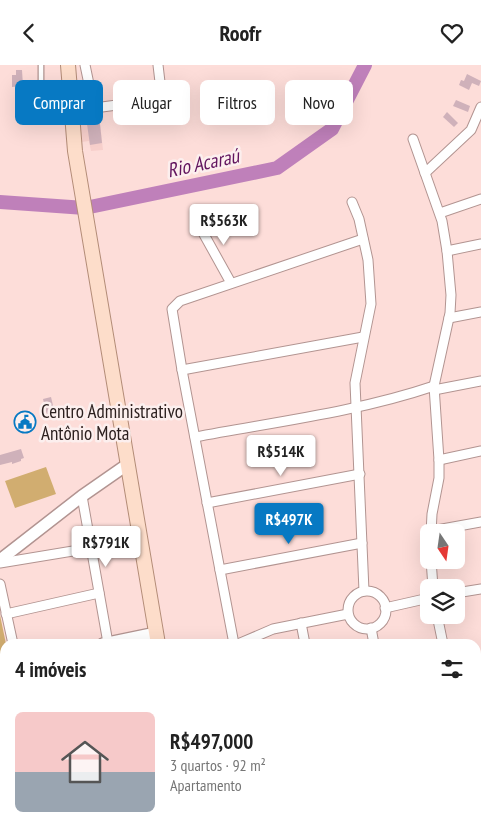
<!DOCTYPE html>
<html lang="pt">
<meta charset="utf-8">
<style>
:root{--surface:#fff;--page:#f6f6f6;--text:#222;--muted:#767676;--accent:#0779c3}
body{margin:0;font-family:"PT Sans Narrow",sans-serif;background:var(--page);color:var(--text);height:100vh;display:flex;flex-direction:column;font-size:19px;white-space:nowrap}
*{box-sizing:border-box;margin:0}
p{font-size:16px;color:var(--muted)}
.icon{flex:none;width:28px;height:28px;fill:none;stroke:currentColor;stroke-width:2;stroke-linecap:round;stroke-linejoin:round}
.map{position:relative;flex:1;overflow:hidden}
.details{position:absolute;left:0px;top:574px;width:481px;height:196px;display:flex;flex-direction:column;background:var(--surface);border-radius:15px 15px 0 0;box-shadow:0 5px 20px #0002}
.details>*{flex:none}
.banner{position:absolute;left:15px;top:15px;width:451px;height:45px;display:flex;gap:10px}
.needle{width:32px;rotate:167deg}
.tools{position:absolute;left:420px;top:459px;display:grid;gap:10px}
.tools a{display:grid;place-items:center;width:45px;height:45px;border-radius:8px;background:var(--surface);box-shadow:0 5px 20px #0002;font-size:25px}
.price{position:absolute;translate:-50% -42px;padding:0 11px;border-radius:5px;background:#fff;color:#222;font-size:16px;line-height:32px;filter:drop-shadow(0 1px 2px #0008)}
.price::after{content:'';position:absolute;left:50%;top:30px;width:15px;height:11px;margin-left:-8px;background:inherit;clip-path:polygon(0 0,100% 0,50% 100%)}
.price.selected{background:var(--accent);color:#fff}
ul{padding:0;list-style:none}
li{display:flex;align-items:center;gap:15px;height:125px;padding:0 15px}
li span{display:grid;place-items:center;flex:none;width:140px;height:100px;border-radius:8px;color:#555}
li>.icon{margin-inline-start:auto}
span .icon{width:60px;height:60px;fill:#fffc;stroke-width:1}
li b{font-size:21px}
h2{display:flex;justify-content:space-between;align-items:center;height:60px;padding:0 15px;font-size:21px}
.chip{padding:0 18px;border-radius:8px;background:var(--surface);box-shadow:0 5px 20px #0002;font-size:18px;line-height:45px}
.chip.selected{background:var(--accent);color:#fff}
header{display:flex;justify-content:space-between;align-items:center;height:65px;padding:0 15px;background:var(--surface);font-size:22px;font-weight:700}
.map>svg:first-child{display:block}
.built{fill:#f7cfcb}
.green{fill:#d1ad70}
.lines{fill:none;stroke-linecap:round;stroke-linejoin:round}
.river{stroke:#bf80ba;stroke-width:14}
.building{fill:#cfb1ba}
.service-casing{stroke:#b29491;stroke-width:7}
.minor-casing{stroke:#b29491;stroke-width:11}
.tertiary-casing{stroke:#b29491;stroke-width:14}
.primary-casing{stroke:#b38c77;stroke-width:16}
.service{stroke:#fff;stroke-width:4.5}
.minor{stroke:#fff;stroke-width:9}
.tertiary{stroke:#fff;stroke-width:11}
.primary{stroke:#fdddca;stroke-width:14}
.labels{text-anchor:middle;stroke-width:5;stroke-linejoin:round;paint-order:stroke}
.poi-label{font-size:19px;fill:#2c201f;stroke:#fcefee;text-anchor:start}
.water-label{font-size:20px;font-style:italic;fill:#61145e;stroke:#fcefee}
</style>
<header><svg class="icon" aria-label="back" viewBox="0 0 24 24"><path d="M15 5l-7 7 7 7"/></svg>Roofr<svg class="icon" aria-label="heart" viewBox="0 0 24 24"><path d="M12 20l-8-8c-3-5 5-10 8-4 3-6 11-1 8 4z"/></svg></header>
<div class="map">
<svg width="481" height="769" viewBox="0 0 481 769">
<rect width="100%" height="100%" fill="#fdddd9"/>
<path class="built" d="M99,50L103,85L91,86L89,76L82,77L79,53Z"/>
<g class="green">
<path d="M46,402L56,429L15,443L5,416Z"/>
<path d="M0,550L6,579L5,592L0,593Z"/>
</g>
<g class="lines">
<path class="river" d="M0,137L85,143L277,103L332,64L365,0"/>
</g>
<g class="building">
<path d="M16,5H22L23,21L12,22V10H16Z"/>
<path d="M467,9L481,16L479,21L472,18L469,25L459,20L461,15L464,16Z"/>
<path d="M456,35L470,41L468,47L453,41Z"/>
<path d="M447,47L458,58L454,62L443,52Z"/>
<path d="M99,50L102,78L90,80L86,52Z"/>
<path d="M51,332L55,349L47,350L43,334Z"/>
<path d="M21,384L24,393L21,394V396L12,399V397L0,400V390Z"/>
</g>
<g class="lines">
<g class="service-casing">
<path id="service" d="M41,0V21L44,26L68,25"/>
</g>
<g class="minor-casing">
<g id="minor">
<path d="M85,0L94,43"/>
<path d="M72,46L162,34L158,0"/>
<path d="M413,74L442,156L447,186L451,230L450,248L434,321L439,395V413L432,449L431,468"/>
<path d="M425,108L471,65L481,42"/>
<path d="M352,137L359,154L368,195L371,239L355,318L364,526"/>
<path d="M440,148L481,134"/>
<path d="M196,155L231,218"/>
<path d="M447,186L481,179"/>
<path d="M449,253L481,247"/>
<path d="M182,305L363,272"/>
<path d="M434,325L481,316"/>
<path d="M195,372C274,357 357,347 434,321"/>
<path d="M439,395L481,386"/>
<path d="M82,431L108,578"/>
<path d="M207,438L360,409"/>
<path d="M431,466L481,457"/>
<path d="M431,495L433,522"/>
<path d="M0,498L91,483"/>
<path d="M220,505L362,478"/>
<path d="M0,519L13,579"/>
<circle cx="367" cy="545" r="19"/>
<path d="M456,528L481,524"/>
<path d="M385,543L429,533"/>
<path d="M6,549L99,528"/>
<path d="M437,550L443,579"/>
<path d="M301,558L305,579"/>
<path d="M371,563L374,579"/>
<path d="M234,579L182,305L172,244L180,236L363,174"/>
<path d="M238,579L273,564L348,549"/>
<path d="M0,753L5,756"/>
<path d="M476,753L479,769"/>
<path d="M24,765L45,769"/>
<path d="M78,765L79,769"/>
<path d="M271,768L341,769"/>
</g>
</g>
<g class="tertiary-casing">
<g id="tertiary">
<path d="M0,495L82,431L128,399"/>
<path d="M103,579L156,568"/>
<path d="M0,600L5,599"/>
</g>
</g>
<g class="primary-casing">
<g id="primary">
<path d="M68,0L75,86L158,579"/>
<path d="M191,765V769"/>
</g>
</g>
<use href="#service" class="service"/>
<use href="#minor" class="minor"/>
<use href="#tertiary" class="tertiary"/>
<use href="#primary" class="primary"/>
</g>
<defs>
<g id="civic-ring" transform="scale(1.125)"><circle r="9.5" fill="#fcefee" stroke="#0779c3" stroke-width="1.5"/><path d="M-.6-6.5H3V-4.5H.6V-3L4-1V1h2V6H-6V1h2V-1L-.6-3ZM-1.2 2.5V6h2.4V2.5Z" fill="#0779c3"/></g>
</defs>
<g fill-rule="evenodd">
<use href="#civic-ring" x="25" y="357"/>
</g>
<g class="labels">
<g class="poi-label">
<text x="41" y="353">Centro Administrativo<tspan x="41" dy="22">Antônio Mota</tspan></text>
</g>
<g class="water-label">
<text transform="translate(203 98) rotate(-12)" y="7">Rio Acaraú</text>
</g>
</g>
</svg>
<div class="tools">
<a><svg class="needle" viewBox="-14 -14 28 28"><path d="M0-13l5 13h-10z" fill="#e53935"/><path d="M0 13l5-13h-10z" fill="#767676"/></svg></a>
<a><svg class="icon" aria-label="layers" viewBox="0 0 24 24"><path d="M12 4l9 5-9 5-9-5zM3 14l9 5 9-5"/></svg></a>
</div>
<b class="price" style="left:224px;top:181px">R$563K</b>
<b class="price" style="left:281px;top:412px">R$514K</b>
<b class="price selected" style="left:289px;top:480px">R$497K</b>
<b class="price" style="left:106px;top:503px">R$791K</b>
<div class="banner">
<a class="chip selected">Comprar</a>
<a class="chip">Alugar</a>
<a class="chip">Filtros</a>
<a class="chip">Novo</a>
</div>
<section class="details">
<h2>4 imóveis<svg class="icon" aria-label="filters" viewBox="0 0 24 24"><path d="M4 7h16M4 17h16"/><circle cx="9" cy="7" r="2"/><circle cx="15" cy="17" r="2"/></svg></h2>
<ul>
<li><span style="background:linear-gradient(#f6c9c9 60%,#9aa5b1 0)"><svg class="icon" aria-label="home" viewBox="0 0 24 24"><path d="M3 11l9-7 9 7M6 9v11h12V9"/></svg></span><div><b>R$497,000</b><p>3 quartos · 92 m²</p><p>Apartamento</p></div></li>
</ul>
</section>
</div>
